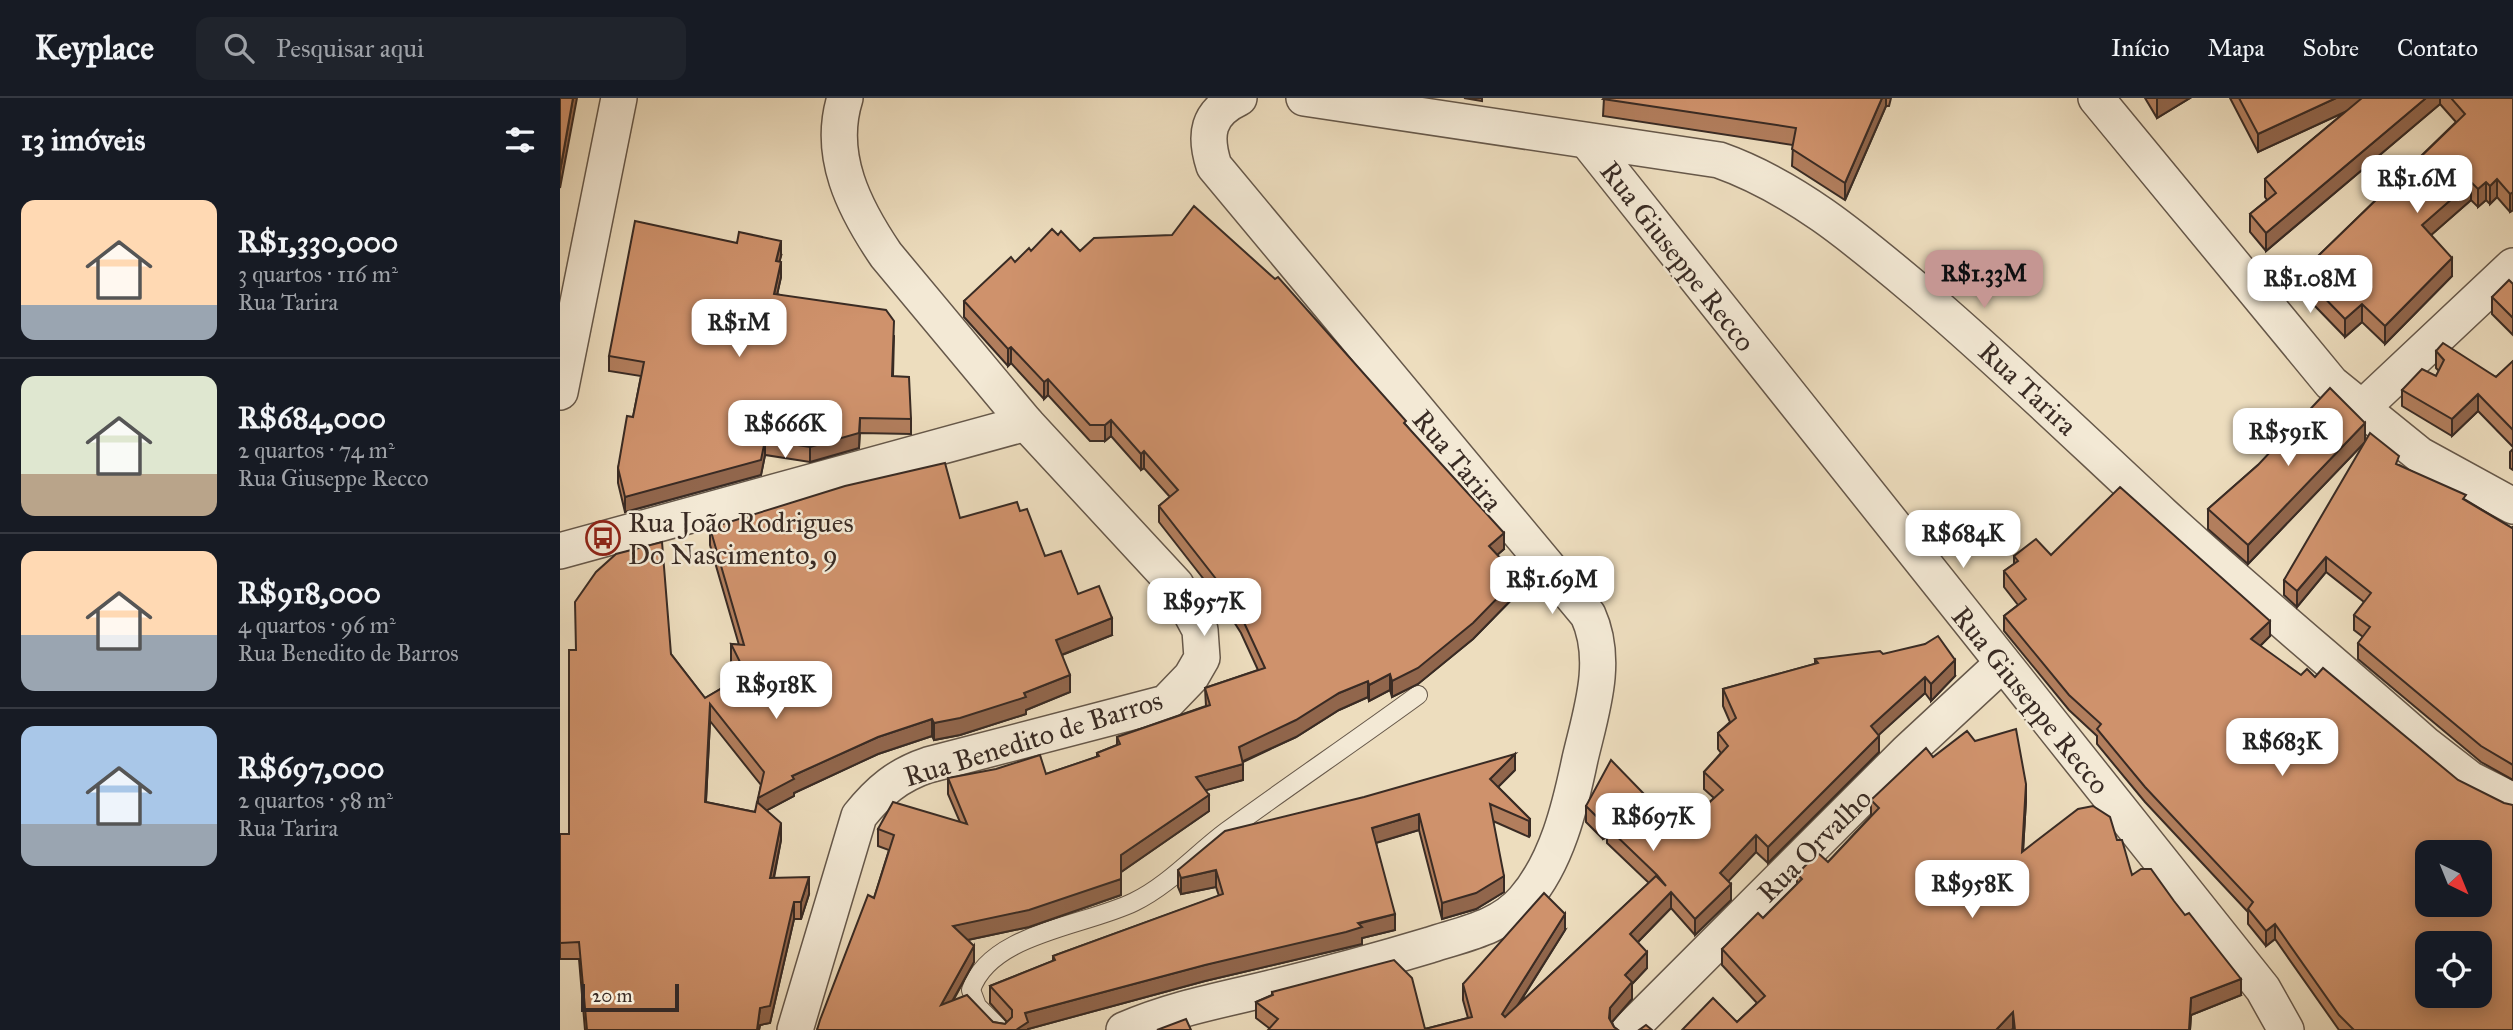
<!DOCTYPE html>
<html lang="pt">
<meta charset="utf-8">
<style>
:root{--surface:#171b24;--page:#20242c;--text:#f1f3f6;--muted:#9ea1a6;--line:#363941;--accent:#c59692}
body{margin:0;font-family:"IM FELL Great Primer",serif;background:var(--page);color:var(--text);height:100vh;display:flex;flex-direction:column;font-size:26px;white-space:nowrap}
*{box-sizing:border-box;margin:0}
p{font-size:23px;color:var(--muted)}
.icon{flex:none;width:38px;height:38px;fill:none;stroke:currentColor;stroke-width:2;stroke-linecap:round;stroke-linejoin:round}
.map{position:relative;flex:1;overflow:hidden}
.details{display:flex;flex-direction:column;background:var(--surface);width:560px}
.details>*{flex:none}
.needle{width:46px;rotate:137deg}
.fabs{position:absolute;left:1855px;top:742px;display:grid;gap:14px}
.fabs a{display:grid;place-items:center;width:77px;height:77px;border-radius:14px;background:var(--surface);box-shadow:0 4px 18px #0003;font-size:35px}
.scale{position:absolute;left:21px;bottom:18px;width:98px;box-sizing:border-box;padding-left:7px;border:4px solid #392b24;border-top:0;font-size:19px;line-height:24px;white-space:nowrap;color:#392b24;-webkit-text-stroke:5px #f3e9d5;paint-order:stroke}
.price{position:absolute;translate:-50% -60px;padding:0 16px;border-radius:14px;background:#fff;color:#222;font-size:23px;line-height:46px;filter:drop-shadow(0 2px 4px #0008)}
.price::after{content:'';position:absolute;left:50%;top:42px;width:21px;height:16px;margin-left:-10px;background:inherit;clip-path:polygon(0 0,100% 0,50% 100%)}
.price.on{background:var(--accent);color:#111}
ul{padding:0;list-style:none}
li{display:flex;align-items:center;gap:21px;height:175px;padding:0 21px}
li+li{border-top:2px solid var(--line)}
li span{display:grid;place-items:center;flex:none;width:196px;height:140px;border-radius:14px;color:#555}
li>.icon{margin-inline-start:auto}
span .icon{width:84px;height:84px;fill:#fffc;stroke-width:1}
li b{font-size:30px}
h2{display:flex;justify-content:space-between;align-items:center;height:84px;padding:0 21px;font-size:30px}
header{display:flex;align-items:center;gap:42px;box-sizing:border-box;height:98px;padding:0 35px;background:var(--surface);border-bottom:2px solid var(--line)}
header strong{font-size:33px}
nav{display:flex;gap:38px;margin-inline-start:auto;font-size:24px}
.search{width:490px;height:63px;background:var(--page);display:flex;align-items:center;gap:18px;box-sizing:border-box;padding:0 24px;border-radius:14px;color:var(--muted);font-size:26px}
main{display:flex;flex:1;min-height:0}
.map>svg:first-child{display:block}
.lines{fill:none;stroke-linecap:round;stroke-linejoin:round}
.service-casing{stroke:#66584a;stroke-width:20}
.minor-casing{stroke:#66584a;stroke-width:38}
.service{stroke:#f3e9d5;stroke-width:18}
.minor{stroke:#f3e9d5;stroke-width:35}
.wall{fill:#b27e5d;stroke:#392b24;stroke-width:2;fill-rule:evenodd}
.shaded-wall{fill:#91664c;stroke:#392b24;stroke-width:2}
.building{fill:#cf926c;stroke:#392b24;stroke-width:2;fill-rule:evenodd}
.labels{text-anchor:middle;stroke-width:5;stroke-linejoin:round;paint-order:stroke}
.street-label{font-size:28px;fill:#392b24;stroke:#f3e9d5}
.poi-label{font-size:28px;fill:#392b24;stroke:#f3e9d5;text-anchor:start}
</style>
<header>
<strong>Keyplace</strong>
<div class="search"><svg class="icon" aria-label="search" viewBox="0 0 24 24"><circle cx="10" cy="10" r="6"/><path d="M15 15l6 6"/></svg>Pesquisar aqui</div>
<nav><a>Início</a><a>Mapa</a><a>Sobre</a><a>Contato</a></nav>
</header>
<main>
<section class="details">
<h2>13 imóveis<svg class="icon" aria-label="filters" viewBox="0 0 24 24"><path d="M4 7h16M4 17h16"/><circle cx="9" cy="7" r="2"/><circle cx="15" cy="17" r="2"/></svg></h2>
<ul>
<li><span style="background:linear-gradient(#ffd9b3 75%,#9aa5b1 0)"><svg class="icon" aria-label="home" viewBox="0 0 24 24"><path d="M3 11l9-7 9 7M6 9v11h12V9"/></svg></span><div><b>R$1,330,000</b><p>3 quartos · 116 m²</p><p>Rua Tarira</p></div></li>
<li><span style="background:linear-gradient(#dfe7d0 70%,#b9a48a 0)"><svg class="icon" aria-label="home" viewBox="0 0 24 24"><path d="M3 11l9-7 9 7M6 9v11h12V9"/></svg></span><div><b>R$684,000</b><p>2 quartos · 74 m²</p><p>Rua Giuseppe Recco</p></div></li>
<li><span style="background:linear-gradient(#ffd9b3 60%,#9aa5b1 0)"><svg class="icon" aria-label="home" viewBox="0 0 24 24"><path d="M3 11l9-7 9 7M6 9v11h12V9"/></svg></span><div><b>R$918,000</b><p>4 quartos · 96 m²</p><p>Rua Benedito de Barros</p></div></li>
<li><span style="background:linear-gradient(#a9c7e8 70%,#9aa5b1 0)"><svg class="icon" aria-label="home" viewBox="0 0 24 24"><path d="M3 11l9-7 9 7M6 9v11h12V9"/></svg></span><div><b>R$697,000</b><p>2 quartos · 58 m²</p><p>Rua Tarira</p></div></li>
</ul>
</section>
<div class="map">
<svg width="1953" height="932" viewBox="0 0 1953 932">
<rect width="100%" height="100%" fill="#edddbe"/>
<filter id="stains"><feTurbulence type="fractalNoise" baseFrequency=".00286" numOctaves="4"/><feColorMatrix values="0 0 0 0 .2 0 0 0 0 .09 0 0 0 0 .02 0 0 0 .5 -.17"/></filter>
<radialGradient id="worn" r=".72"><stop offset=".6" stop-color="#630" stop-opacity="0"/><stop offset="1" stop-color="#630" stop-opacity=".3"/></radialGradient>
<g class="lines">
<g class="service-casing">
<path id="service" d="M441,932L417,908L411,892C430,835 525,828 574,804C609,787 636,756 667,733C730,687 795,643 858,597"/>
</g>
<g class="minor-casing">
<g id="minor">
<path d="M744,0L1159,62C1238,90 1301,145 1364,198C1446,268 1523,343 1602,416C1688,495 1778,569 1865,646L1910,681L1953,703"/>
<path d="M1536,0L1771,285L1860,357L1953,408"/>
<path d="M1028,44L1703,891L1726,932"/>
<path d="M0,294L59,0"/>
<path d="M1801,311L1953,168"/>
<path d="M0,453L466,325"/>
<path d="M235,932L299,718C319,693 338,677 368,667L606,605L631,579L642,560L640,532L616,487L466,325L326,157C294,110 267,57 285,0"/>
<path d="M564,932C612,911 661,902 711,890C765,877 817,863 870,847C903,836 940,830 964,802C997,764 1010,709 1020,661C1031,614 1049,563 1028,517L654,68C644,37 647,15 679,0"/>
<path d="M1069,932L1347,654L1442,566"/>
</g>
</g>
<use href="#service" class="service"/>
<use href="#minor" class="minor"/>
</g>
<g class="wall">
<path d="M904,0H922V3Z"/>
<path d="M1044,0H1331L1329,8H1326L1285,102L1232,68L1233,47L1043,18Z"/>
<path d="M1585,0H1630L1597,20Z"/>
<path d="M1670,0H1953V112L1950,114L1937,99L1930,106L1926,102L1918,109L1911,102L1871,137L1892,178L1825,246L1802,224L1785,239L1753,206V188L1758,183L1755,179V161L1896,24L1880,6L1706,153L1690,134V116L1707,102L1705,99V81L1785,14L1698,54Z"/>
<path d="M498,137L520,153L846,327L944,451L937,457L958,495L913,541L858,586L832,599L830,592L809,603L808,599L779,612L736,639L683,664V682L646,692L649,713L561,774V797L469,829L408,842L414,864L393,903L433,924L445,926L447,924L430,905V888L493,863V858L659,798L656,789L621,796L618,789V772L955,672L938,689L970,721V737L969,739L933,723L944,794L916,811L882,821L859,732L816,745L835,832L802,840V846L786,850L645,883L468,931V932H257L314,800L329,752L318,748V731L400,724L388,696V680L486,676L537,659V655L557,647V639L646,608L645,590L698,572L681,535L660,502L599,424V408L610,399L584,370L581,372L551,338L545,343H530L488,297L484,301L451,265L448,268L404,219V203L455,164Z"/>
<path d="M221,158L219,164L221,179L217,196L334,238L333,278L351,321V336L300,335L299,350L250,364L205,357L201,377L65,414L58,385V370L73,319L81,278L49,273V258Z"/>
<path d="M1953,186V237L1932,216V199Z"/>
<path d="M1876,253L1936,279L1953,263V349L1918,313L1892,338L1842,308V292L1876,278L1879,273L1876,270Z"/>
<path d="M1805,344L1688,466L1648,431V411L1698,367Z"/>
<path d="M1953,351V372L1950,370V354Z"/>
<path d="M1839,367L1906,402L1952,430L1953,429V682L1921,664L1798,561V545L1803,539L1794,532V517L1804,504L1766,474L1737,509L1724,497V482Z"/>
<path d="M460,413L485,458L552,537L502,557L510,594L466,612V616L400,637L374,642L372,638L318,656L234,695V698L207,712L221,742L214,780L249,796L241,821H234L210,925L200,927L199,932H25L19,861H0V736H9L111,556L145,600L179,580L171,563V546L179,547L150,447V430L400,420ZM150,623L201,687L198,704L195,714L146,704Z"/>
<path d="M1491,457L1710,538L1700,548L1953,932H1779L1715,841L1706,848L1688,826V814L1585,704L1537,646V638L1509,612L1444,533V518L1458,507L1444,489V473L1454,466V458Z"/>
<path d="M1323,556L1395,578L1371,603L1365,595L1318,637L1319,654L1208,765L1196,754L1168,783L1171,802L1135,837L1111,810L1078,844L1087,870L1072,886V901L1052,924L1054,929L1058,932L709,930L696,920V904L712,897V894L865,931L908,920L903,902V886L1005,832L959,906L1089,785L1047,745V739L1043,741L1026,724V708L1119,732L1154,700L1144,691V674L1161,655L1158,651V635L1170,624L1163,608V591L1255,566V561Z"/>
<path d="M1373,659L1466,702L1463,753L1557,742L1572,777L1681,897L1631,917L1630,932H1453V931L1177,924L1197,905L1162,867V851L1203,820L1237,786V776L1268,764L1311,718V702Z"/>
</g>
<g class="shaded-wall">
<path d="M13,0H17L0,90V73Z"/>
<path d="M1322,0H1326V8L1285,102V85Z"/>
<path d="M1597,0H1630L1597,20Z"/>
<path d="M1776,0H1815L1698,54V36Z"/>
<path d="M1866,0H1880V6L1706,153V135Z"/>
<path d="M1937,81V99L1930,106V88Z"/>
<path d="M1911,84V102L1862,145V127Z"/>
<path d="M1926,84V102L1918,109V91Z"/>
<path d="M1953,94V112L1950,114V96Z"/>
<path d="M221,143V158L216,178V163Z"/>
<path d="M1892,160V178L1825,246V228Z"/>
<path d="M221,164V179L214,211V196Z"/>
<path d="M1802,206V224L1785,239V221Z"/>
<path d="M451,249V265L448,268V251Z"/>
<path d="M488,281V297L484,301V284Z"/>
<path d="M1918,296V313L1892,338V321Z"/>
<path d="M300,320L299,350L250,364V349Z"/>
<path d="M551,322V338L545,343V327Z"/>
<path d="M1805,325V344L1688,466V447Z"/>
<path d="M205,342V357L201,377L65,414V399Z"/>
<path d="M584,353V370L581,372V356Z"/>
<path d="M944,435V451L929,464V448Z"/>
<path d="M1766,459V474L1737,509V493Z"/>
<path d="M958,479V495L913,541L858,586L832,599V583Z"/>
<path d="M552,520V537L496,559V542Z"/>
<path d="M1710,523V538L1691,557V541Z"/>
<path d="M1395,562V578L1371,603V586Z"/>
<path d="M830,576V592L809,603V587Z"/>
<path d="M510,577V594L466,612V616L400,637L374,642V625L464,595Z"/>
<path d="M1365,579V595L1311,644V628Z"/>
<path d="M808,583V599L779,612L736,639L679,665V649L779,595Z"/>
<path d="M150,606V623L145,721V704Z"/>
<path d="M372,621V638L318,656L234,695V698L198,717V700L232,678L318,639Z"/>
<path d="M1319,638V654L1208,765V749Z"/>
<path d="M955,656V672L930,697V681Z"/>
<path d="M683,666V682L636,695V679Z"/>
<path d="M1466,686V702L1462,770V754Z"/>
<path d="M649,697V713L561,774V757Z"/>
<path d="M859,716V732L812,746V730Z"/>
<path d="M1059,716L1047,729V739L1043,741V725Z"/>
<path d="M970,721V737L969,739V723Z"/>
<path d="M221,725V742L210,797V780Z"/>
<path d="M1196,737V754L1160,792V775Z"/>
<path d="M656,772V789L621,796V780Z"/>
<path d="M944,778V794L916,811L882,821V805Z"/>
<path d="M249,779V796L241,821V804Z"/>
<path d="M561,781V797L469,829L393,845V828Z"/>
<path d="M1171,786V802L1135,837V821Z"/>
<path d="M1111,794V810L1070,852V836Z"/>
<path d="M234,804V821L210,925L200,927L199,932H197L200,910Z"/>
<path d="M835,816V832L802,840V846L645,883L468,931V932H456L465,915Z"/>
<path d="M1005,816V832L942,932V916Z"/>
<path d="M1715,826V841L1706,848V833Z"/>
<path d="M414,848V864L381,923V907Z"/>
<path d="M1087,854V870L1072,886V901L1050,926V910L1065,877Z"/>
<path d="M1681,881V897L1631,917L1630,932H1629L1631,900Z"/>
<path d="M1453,914V931L1451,932H1436Z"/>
</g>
<g class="building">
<path d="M0,0H13L0,73Z"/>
<path d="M1044,0H1322L1285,85L1232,51L1236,30L1043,1Z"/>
<path d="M1679,0H1776L1698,36Z"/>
<path d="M1802,0H1866L1706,135L1690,116L1716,95L1705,81Z"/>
<path d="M1891,0H1953V94L1950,96L1937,81L1930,88L1926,84L1918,91L1911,84L1862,127L1892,160L1825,228L1802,206L1785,221L1753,188L1768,175L1755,161L1905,16Z"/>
<path d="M634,108L715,181L718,179L846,323L844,325L944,435L929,448L958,479L913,525L858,570L832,583L830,576L809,587L808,583L779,595L736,622L679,649L683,666L636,679L649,697L561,757V781L469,812L393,828L414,848L381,907L407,897L433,924L445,926L452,919V912L430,888L495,862L493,858L663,796L656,772L621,780L618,772L665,733L804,699L955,656L930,681L970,721L969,723L930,706L944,778L916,795L882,805L859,716L812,730L835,816L798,825L802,829L786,834L645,867L465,915L468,924L456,932H257L260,922L308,797L314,800L334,737L318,731L333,704L407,726L388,680L436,671L480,657L486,676L539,658L537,655L560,646L557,639L650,607L645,590L705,570L681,518L660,486L599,408L618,392L584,353L581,356L551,322L545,327H530L488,281L484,284L451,249L448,251L404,203L451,159L455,164L469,150L471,153L492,131L498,137L501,133L520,153L534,140L612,137Z"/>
<path d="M75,123L177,145L179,134L221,143L216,163L221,164L214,196L326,212L334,223L332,278L349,279L351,321L300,320L299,335L250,349L205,342L201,362L65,399L58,370L67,318L73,319L84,264L49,258Z"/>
<path d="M1949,182L1953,186V220L1932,199Z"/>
<path d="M1883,245L1936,279L1953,263V332L1918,296L1892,321L1842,292L1862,271L1876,278L1884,262L1876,253Z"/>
<path d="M1770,290L1805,325L1688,447L1648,411L1698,367Z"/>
<path d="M1810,335L1839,358L1836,366L1906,397L1903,401L1952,430L1953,429V667L1921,648L1798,545L1810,529L1794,517L1811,495L1766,459L1737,493L1724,482Z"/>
<path d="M385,365L400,420L457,404L460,413L467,411L485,458L501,453L518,496L539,488L552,520L496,542L510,577L464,595L466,599L400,620L374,625L372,621L318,639L232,678L234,681L198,700L204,674L150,606L145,704L195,714L197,704L221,725L210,780L249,779L241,804H234L210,908L200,910L197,932H27L19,844L0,845V736H9V552H16L15,504L36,474L56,456L102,444L111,556L145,600L186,576L171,546L184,547L150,430L285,388Z"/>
<path d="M1560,389L1710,523L1691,541L1741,577L1747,571L1755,579L1763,570L1898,682L1944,705L1953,707V932H1794L1779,917L1715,826L1706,833L1688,811L1693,804L1585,689L1537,631L1541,626L1509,597L1444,518L1466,501L1444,473L1458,463L1454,458L1476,441L1491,457ZM1867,754H1920V807H1867ZM1867,845H1920V898H1867Z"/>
<path d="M1378,538L1395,562L1371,586L1365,579L1311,628L1319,638L1208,749L1196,737L1160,775L1171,786L1135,821L1111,794L1070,836L1087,854L1065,877L1072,884L1050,910L1049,920L1054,929L1058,932H708L718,921L696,904L713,897L712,894L834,862L852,880L865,931L912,919L903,886L984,795L1005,816L942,916L945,919L1096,778L1106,788L1097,777L1047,729L1059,716L1043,725L1026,708L1051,662L1119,732L1163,692L1144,674L1168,648L1158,635L1176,620L1163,591L1258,565L1255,561L1320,553L1323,556L1365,546Z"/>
<path d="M1456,631L1466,686L1462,754L1518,711L1533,708L1550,719L1557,742H1562L1572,777L1581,771H1591L1614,803L1625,817L1629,815L1681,881L1631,900L1629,932H1455L1453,914L1436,932H1122L1153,900L1177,924L1205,898L1162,851L1198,815L1203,820L1242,781L1237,776L1258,755L1268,764L1319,710L1311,702L1366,650L1373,659L1407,633L1415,643Z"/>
<path d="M626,921L631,932H597Z"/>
<path d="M1086,927L1092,932H1079Z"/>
</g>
<defs>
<g id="bus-ring" transform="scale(1.75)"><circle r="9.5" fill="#f3e9d5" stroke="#8f2418" stroke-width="1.5"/><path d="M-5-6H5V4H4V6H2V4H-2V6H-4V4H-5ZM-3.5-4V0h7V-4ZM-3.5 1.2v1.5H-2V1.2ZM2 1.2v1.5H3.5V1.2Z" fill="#8f2418"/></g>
</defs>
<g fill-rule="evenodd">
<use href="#bus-ring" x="43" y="440"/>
</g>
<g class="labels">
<g class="street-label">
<text transform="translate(1118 158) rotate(52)" y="10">Rua Giuseppe Recco</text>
<text transform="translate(1468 290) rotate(43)" y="10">Rua Tarira</text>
<text transform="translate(898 362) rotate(50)" y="10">Rua Tarira</text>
<text transform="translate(1471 602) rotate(51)" y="10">Rua Giuseppe Recco</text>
<text transform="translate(473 640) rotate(-17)" y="10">Rua Benedito de Barros</text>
<text transform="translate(1254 747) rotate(-45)" y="10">Rua Orvalho</text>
</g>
<g class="poi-label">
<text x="68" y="434">Rua João Rodrigues<tspan x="68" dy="32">Do Nascimento, 9</tspan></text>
</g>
</g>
<rect width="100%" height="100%" filter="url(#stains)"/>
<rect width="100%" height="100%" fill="url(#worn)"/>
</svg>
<div class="fabs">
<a><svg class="needle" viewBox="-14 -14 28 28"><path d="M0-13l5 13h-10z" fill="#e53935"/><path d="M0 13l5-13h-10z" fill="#9ea1a6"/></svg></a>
<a><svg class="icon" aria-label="locate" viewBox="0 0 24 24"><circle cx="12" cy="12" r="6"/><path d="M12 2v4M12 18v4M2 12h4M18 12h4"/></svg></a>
</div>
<div class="scale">20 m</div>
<b class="price" style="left:1857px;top:117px">R$1.6M</b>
<b class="price on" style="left:1424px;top:212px">R$1.33M</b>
<b class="price" style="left:1750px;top:217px">R$1.08M</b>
<b class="price" style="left:179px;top:261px">R$1M</b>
<b class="price" style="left:225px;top:362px">R$666K</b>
<b class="price" style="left:1728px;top:370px">R$591K</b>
<b class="price" style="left:1403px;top:472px">R$684K</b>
<b class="price" style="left:992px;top:518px">R$1.69M</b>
<b class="price" style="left:644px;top:540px">R$957K</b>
<b class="price" style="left:216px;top:623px">R$918K</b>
<b class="price" style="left:1722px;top:680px">R$683K</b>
<b class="price" style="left:1093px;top:755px">R$697K</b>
<b class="price" style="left:1412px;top:822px">R$958K</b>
</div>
</main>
